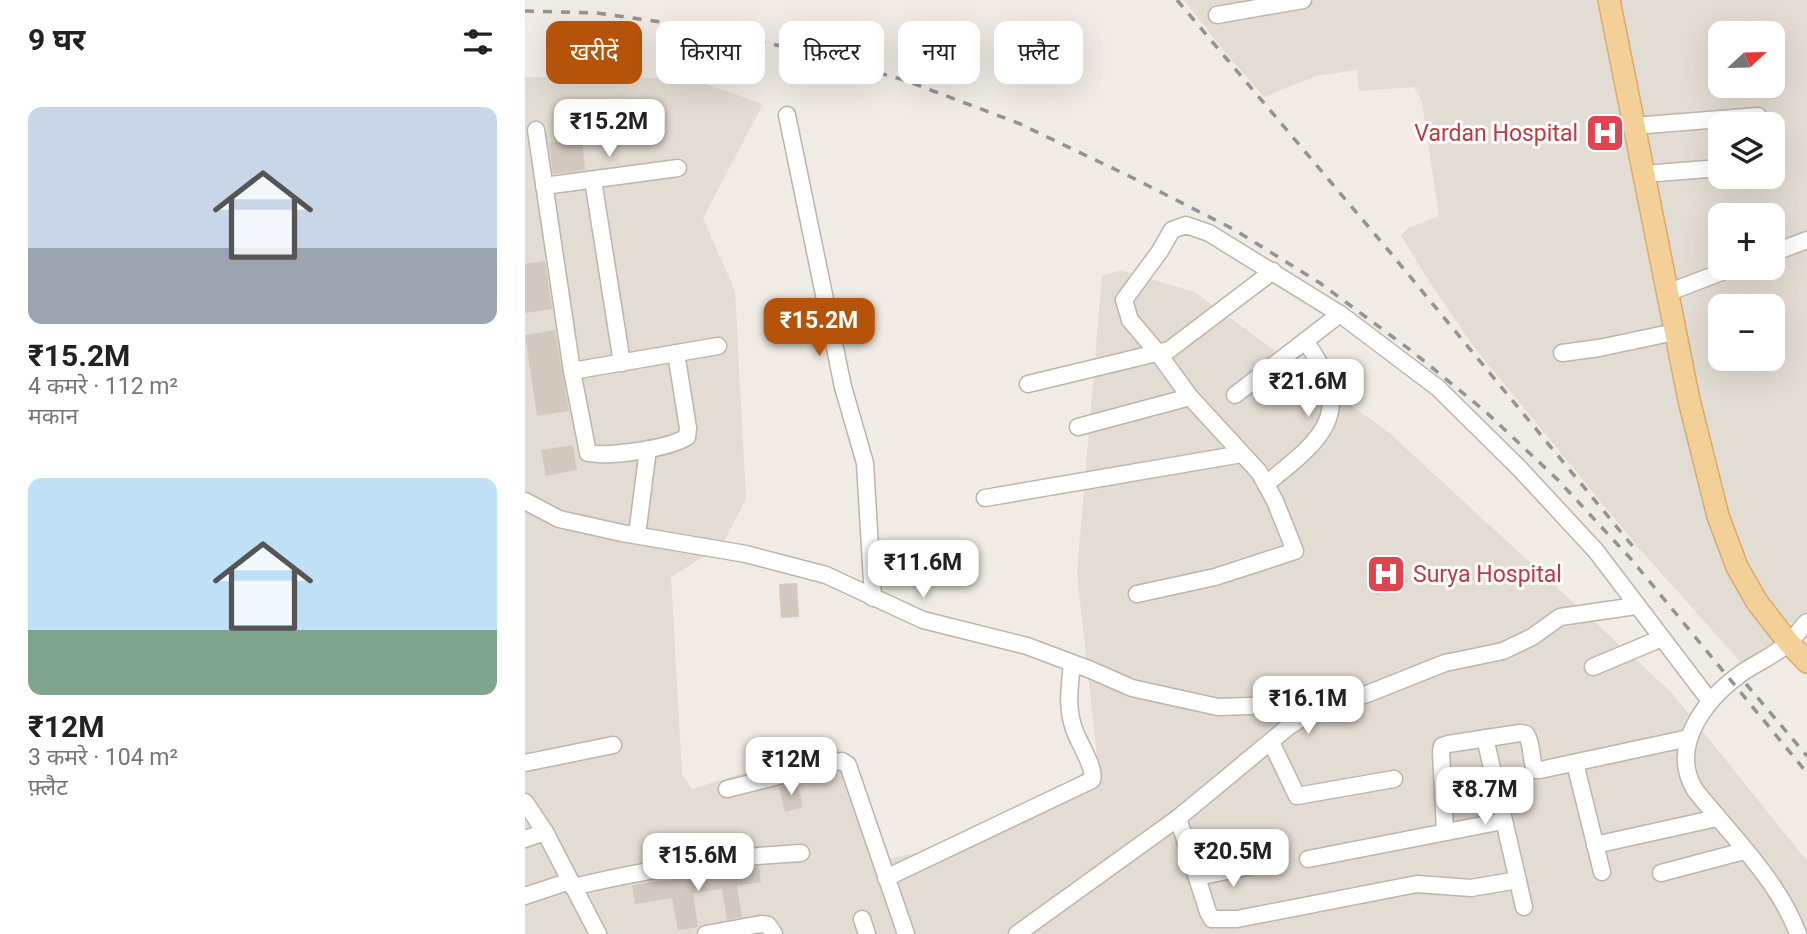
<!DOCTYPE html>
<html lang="hi">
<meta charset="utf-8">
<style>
:root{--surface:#fff;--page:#f6f6f6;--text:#222;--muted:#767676;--accent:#b45309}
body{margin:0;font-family:Roboto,"Noto Sans Devanagari",sans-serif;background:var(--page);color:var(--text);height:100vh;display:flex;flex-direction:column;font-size:26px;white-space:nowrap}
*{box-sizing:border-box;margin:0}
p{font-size:23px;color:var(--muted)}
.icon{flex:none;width:38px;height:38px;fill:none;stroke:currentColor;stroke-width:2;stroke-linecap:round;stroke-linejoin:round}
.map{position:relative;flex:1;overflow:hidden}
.details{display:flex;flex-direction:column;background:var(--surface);width:525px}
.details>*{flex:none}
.guide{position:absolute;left:21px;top:21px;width:665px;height:63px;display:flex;gap:14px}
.needle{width:46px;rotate:68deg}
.buttons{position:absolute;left:1183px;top:21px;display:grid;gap:14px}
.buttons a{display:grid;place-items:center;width:77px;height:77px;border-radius:14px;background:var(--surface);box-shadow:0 7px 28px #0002;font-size:35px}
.price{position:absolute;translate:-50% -60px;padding:0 16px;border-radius:14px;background:#fff;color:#222;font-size:23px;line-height:46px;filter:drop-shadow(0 2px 4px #0008)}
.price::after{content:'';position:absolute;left:50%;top:42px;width:21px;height:16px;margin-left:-10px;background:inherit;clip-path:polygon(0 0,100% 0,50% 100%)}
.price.on{background:var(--accent);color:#fff}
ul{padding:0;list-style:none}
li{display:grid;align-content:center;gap:14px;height:371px;padding:0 28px}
li span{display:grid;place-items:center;height:217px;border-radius:14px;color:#555}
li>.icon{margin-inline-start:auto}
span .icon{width:126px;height:126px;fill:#fffc;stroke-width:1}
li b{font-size:30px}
h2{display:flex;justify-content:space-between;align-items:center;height:84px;padding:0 28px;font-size:30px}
.chip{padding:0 24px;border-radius:14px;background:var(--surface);box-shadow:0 7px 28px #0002;font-size:24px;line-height:63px}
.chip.on{background:var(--accent);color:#fff}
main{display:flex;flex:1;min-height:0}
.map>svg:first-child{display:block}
.residential{fill:#e3dcd2;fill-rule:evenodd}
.building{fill:#d3c8bd}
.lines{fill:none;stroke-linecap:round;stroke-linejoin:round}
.minor-casing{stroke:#bdb5aa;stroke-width:19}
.major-casing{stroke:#d7ab6b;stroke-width:24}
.minor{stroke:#fff;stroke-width:16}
.major{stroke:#f4d099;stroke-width:21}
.rail{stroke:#939393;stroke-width:3.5;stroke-dasharray:9 9;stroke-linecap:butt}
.labels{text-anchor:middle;stroke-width:6;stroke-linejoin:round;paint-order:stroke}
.health-label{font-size:23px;fill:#be3a42;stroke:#fff;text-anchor:end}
</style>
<main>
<section class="details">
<h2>9 घर<svg class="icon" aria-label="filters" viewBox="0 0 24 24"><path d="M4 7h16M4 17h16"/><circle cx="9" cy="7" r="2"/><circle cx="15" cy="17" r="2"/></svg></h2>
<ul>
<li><span style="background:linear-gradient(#c9d6e8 65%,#9aa5b1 0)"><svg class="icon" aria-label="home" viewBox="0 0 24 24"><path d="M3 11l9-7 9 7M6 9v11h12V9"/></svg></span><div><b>₹15.2M</b><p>4 कमरे · 112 m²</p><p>मकान</p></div></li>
<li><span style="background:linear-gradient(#bfe0f5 70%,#7fa58c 0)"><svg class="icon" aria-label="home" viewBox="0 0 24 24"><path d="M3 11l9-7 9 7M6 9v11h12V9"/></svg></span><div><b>₹12M</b><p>3 कमरे · 104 m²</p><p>फ़्लैट</p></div></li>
</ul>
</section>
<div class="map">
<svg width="1282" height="934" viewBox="0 0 1282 934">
<rect width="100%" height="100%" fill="#f0ebe4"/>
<g class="residential">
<path d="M659,0H1081L1169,458L1253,641L1221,668L1112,546L949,347L900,275L876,235L883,228L914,216L897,102L889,87L834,91L832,70L791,76L739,97L698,50Z"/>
<path d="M1095,0H1282V613L1268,623H1262L1226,576L1193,492L1134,221ZM1195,33H1248V86H1195ZM1195,124H1248V177H1195ZM1195,215H1248V268H1195ZM1195,306H1248V359H1195Z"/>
<path d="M0,77L164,78L238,104L178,218L210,291L221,499L197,545L146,577L157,774L167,789L311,744L355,861L462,837L538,793L572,756L552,573L577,276L596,270L669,292L862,431L1146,692L1282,861V934H0Z"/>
</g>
<g class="building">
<path d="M57,139L60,170L28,174L24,143Z"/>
<path d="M20,261L27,309L0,313V264Z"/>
<path d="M30,330L44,411L12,416L0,335Z"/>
<path d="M48,445L52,470L21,476L16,450Z"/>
<path d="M872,558L883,582L851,595L841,571Z"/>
<path d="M272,583L274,617L256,618L254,584Z"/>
<path d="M272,782L278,807L260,812L254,787Z"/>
<path d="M234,867L236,882L212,886L217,917L202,920L197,889L168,893L173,927L153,930L147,898L110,904L107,885Z"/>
</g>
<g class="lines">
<g class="minor-casing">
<g id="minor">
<path d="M692,15L778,0"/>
<path d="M262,115L318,387L340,463L348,598"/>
<path d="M1109,126L1233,116"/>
<path d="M11,130L47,371L63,453C85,457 142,449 162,437L163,428L151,353"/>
<path d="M1119,174L1195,168"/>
<path d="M68,180L97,363"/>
<path d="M19,186L153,168"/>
<path d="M1248,253L1282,240"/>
<path d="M1142,293L1207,268"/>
<path d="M1037,353L1074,348L1150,332"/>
<path d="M47,371L193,346"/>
<path d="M503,384L644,350L748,271"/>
<path d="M710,395L815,314"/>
<path d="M553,427L665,397"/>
<path d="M741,484C799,438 832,412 780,341"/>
<path d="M460,498L717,454"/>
<path d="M0,501L34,519L97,533L221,554L301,575L398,620L502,646L566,670L607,688L693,707L755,705L791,709"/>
<path d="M112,535L123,449"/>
<path d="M612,594L690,577L770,551L750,501L734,472L665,397L633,353L605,320L599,300L635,251L647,230L661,225L684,233L815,314L913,388L995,469L1071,551L1185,701"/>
<path d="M1068,667L1137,638"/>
<path d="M960,738L999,907"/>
<path d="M746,742L772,796L869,779"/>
<path d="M0,763L88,745"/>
<path d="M1050,763L1077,872"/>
<path d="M202,789L305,763L317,761L323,765L381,934"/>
<path d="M0,802L20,832L73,934"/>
<path d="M653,818L683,912L687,919H712L892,884L946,888L993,880"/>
<path d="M920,831L916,752L917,746L923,744L995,733L1001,734C1008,744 1005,758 1010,770H1015L1164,738"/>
<path d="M0,839L20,832"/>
<path d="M1070,845L1192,818"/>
<path d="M783,859L978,821"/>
<path d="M1136,873L1219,851"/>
<path d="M672,877L737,864"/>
<path d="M361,878L567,780C571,768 553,742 549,729C541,707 545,685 547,663"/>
<path d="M48,887C124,869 199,857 276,853"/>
<path d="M0,896L45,881"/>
<path d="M337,919L342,934"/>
<path d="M181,934L236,924L243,925L249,934"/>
<path d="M492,934L653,818L763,727L791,709L842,694L920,663L978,651L1007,637L1035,617L1111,606"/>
<path d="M1273,934C1254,881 1205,834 1170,790C1144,747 1179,701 1214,675C1230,663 1250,656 1264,642C1271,636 1276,628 1282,622"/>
</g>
</g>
<g class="major-casing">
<path id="major" d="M1084,0L1164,400L1193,516L1212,567L1232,602L1264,643L1282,662"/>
</g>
<use href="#minor" class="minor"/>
<use href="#major" class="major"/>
<g class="rail">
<path d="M652,0L864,251L1110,549"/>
<path d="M0,11L72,13L157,25L270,49L379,80L493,123L606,177L710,230L795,283L888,352L961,412L1033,480L1106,559L1282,773"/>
<path d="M1221,684L1282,756"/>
</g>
</g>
<defs>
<g id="hospital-square" transform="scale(2.0125)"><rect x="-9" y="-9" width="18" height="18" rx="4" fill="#e0444e" stroke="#fff"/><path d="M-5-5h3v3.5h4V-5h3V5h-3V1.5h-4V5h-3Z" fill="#fff"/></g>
</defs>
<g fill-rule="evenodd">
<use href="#hospital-square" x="1080" y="133"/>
<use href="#hospital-square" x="861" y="574"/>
</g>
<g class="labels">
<g class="health-label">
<text x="1053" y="141">Vardan Hospital</text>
<text x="888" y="582" text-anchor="start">Surya Hospital</text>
</g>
</g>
</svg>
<div class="buttons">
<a><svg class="needle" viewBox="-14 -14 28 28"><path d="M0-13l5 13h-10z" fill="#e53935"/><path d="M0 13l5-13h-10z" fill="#767676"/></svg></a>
<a><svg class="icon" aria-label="layers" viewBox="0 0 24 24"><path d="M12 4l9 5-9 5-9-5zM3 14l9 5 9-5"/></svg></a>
<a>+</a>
<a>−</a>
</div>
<b class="price" style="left:84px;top:159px">₹15.2M</b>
<b class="price on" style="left:294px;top:358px">₹15.2M</b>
<b class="price" style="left:783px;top:419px">₹21.6M</b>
<b class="price" style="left:398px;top:600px">₹11.6M</b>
<b class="price" style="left:783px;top:736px">₹16.1M</b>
<b class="price" style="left:266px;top:797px">₹12M</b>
<b class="price" style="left:960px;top:827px">₹8.7M</b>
<b class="price" style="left:708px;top:889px">₹20.5M</b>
<b class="price" style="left:173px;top:893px">₹15.6M</b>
<div class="guide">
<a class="chip on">खरीदें</a>
<a class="chip">किराया</a>
<a class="chip">फ़िल्टर</a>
<a class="chip">नया</a>
<a class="chip">फ़्लैट</a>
</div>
</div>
</main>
